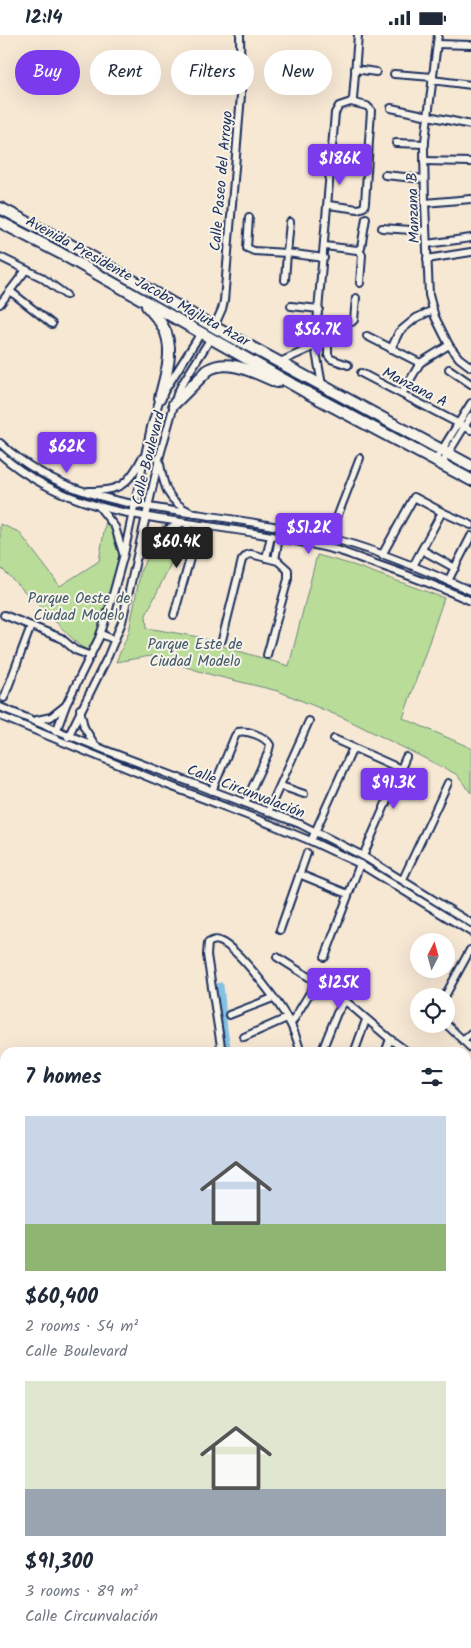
<!DOCTYPE html>
<meta charset="utf-8">
<style>
:root{--surface:#fff;--page:#f6f6f7;--text:#1f2937;--muted:#747a83;--accent:#7c3aed}
body{margin:0;font-family:Kalam,sans-serif;background:var(--page);color:var(--text);height:100vh;display:flex;flex-direction:column;font-size:19px;white-space:nowrap}
*{box-sizing:border-box;margin:0}
p{font-size:16px;color:var(--muted)}
.icon{flex:none;width:28px;height:28px;fill:none;stroke:currentColor;stroke-width:2;stroke-linecap:round;stroke-linejoin:round}
.map{position:relative;flex:1;overflow:hidden}
.details{position:absolute;left:0px;top:1012px;width:471px;height:601px;display:flex;flex-direction:column;background:var(--surface);border-radius:15px 15px 0 0;box-shadow:0 5px 20px #0002}
.details>*{flex:none}
.guide{position:absolute;left:15px;top:15px;width:441px;height:45px;display:flex;gap:10px}
.needle{width:32px;rotate:6deg}
.buttons{position:absolute;left:410px;top:898px;display:grid;gap:10px}
.buttons a{display:grid;place-items:center;width:45px;height:45px;border-radius:50%;background:var(--surface);box-shadow:0 5px 20px #0002;font-size:25px}
.price{position:absolute;translate:-50% -42px;padding:0 11px;border-radius:5px;background:var(--accent);color:#fff;font-size:16px;line-height:32px;filter:drop-shadow(0 1px 2px #0008)}
.price::after{content:'';position:absolute;left:50%;top:30px;width:15px;height:11px;margin-left:-8px;background:inherit;clip-path:polygon(0 0,100% 0,50% 100%)}
.price.selected{background:#222;color:#fff}
ul{padding:0;list-style:none}
li{display:grid;align-content:center;gap:10px;height:265px;padding:0 25px}
li span{display:grid;place-items:center;height:155px;border-radius:0px;color:#555}
li>.icon{margin-inline-start:auto}
span .icon{width:90px;height:90px;fill:#fffc;stroke-width:1}
li b{font-size:21px}
h2{display:flex;justify-content:space-between;align-items:center;height:60px;padding:0 25px;font-size:21px}
.chip{padding:0 18px;border-radius:22px;background:var(--surface);box-shadow:0 5px 20px #0002;font-size:18px;line-height:45px}
.chip.selected{background:var(--accent);color:#fff}
.status{display:flex;justify-content:space-between;align-items:center;height:35px;padding:0 25px;background:var(--surface);direction:ltr}
.status svg{height:14px;fill:currentColor}
.map>svg:first-child{display:block}
.green{fill:#b9dd98;stroke:#6a867b}
.lines{fill:none;stroke-linecap:round;stroke-linejoin:round}
.canal{stroke:#83c1e3;stroke-width:7}
.street-casing{stroke:#1b2f5e;stroke-width:10}
.secondary-casing{stroke:#1b2f5e;stroke-width:12}
.primary-casing{stroke:#1b2f5e;stroke-width:14}
.street{stroke:#f7f3e8;stroke-width:6}
.secondary{stroke:#f7f3e8;stroke-width:9}
.primary{stroke:#f7f3e8;stroke-width:10}
.labels{text-anchor:middle;stroke-width:4;stroke-linejoin:round;paint-order:stroke}
.street-label{font-size:15px;fill:#1b2f5e;stroke:#f7f3e8}
.park-label{font-size:15px;fill:#425a6c;stroke:#f7f3e8}
</style>
<div class="status"><b>12:14</b><svg viewBox="0 0 49 12"><path d="M0 12V9h3v3zM5 12V6h3v6zM10 12V3h3v9zM15 12V0h3v12zM26 1h20v11H26zM47 4h2v5h-2z"/></svg></div>
<div class="map">
<svg width="471" height="1613" viewBox="0 0 471 1613">
<rect width="100%" height="100%" fill="#f7e8d4"/>
<filter id="ink" filterUnits="userSpaceOnUse"><feTurbulence type="fractalNoise" baseFrequency=".02" numOctaves="2"/><feDisplacementMap in="SourceGraphic" scale="10" xChannelSelector="R" yChannelSelector="G"/><feConvolveMatrix kernelMatrix="1 2 1 2 8 2 1 2 1" color-interpolation-filters="sRGB"/></filter>
<g filter="url(#ink)">
<g class="green">
<path d="M106,485L117,495L119,519L108,573L93,618L80,611L0,532V489L19,497L60,551L99,526Z"/>
<path d="M186,497L146,580L147,593L199,602L225,612L289,631L317,520L353,530L444,563L403,683L471,713V758L456,739L346,684L278,656L212,640L150,621L116,627L129,597L141,534L157,509L171,499Z"/>
</g>
<g class="lines">
<g class="canal">
<path d="M220,951C223,972 222,999 229,1018"/>
<path d="M466,1231L471,1230"/>
</g>
<g class="street-casing">
<g id="street">
<path d="M438,0L424,114L425,168L429,260L435,282L449,310L459,323L471,332"/>
<path d="M437,9L471,10"/>
<path d="M355,34L376,37"/>
<path d="M394,39L433,42"/>
<path d="M432,45L471,50"/>
<path d="M391,73L471,90"/>
<path d="M396,108L425,109"/>
<path d="M424,126L471,127"/>
<path d="M385,140L424,144"/>
<path d="M425,168L471,164"/>
<path d="M328,170L358,174L364,172L365,168L371,75L367,71L351,67"/>
<path d="M249,182L247,213L254,216L287,218L285,245"/>
<path d="M290,187L287,218L324,223"/>
<path d="M382,193L426,196"/>
<path d="M427,209L471,203"/>
<path d="M325,211L357,215L361,213L366,183"/>
<path d="M359,215L362,220L360,248"/>
<path d="M0,222L41,242L66,260"/>
<path d="M427,224L471,217"/>
<path d="M10,256L52,289"/>
<path d="M0,269L26,235"/>
<path d="M291,271L319,274"/>
<path d="M318,287H352L354,285L356,263"/>
<path d="M328,288V320L331,324L348,330"/>
<path d="M214,292L222,274L224,266L241,60L240,0"/>
<path d="M367,301L420,328"/>
<path d="M391,314L399,297L416,283L433,275"/>
<path d="M280,327L315,311"/>
<path d="M449,334L471,349"/>
<path d="M361,338L471,395"/>
<path d="M322,350L315,311L335,78L339,71L351,67L353,64L358,0"/>
<path d="M402,359L420,328L449,310"/>
<path d="M0,408C53,458 126,470 196,479C238,485 281,491 322,501C373,513 423,534 471,556"/>
<path d="M0,419C78,489 185,482 281,503C301,507 321,511 340,516C352,520 364,525 376,529C408,540 440,552 471,566"/>
<path d="M435,426L471,368"/>
<path d="M160,429C164,453 168,466 190,477"/>
<path d="M441,430L471,381"/>
<path d="M88,456C119,456 128,451 142,423"/>
<path d="M100,473L115,492L123,518"/>
<path d="M329,503L360,423"/>
<path d="M422,515L455,533"/>
<path d="M139,520L158,499L182,488"/>
<path d="M382,520L414,462L442,477"/>
<path d="M266,523L271,501"/>
<path d="M275,525L279,502"/>
<path d="M413,531L442,477L471,490"/>
<path d="M448,546L471,501"/>
<path d="M4,580L61,603L75,615L91,621"/>
<path d="M174,580L191,520L187,488"/>
<path d="M101,599L115,605"/>
<path d="M222,605L242,525L247,520L251,519L278,526L288,535V544L267,620"/>
<path d="M4,663L31,591"/>
<path d="M0,672L105,715L300,789L363,821L471,888"/>
<path d="M80,674L84,692L95,710"/>
<path d="M0,681L165,749L270,789L311,806L360,829L471,897"/>
<path d="M37,685L51,682L65,671"/>
<path d="M56,697L66,670L99,603L109,574L124,519L151,392L160,363L201,298"/>
<path d="M68,702L108,621L122,587L159,424L177,359L182,349L211,303"/>
<path d="M334,704L401,734"/>
<path d="M281,751L304,759"/>
<path d="M212,756L235,701L238,697C247,695 265,701 270,710L268,718L245,768"/>
<path d="M268,777L309,686"/>
<path d="M311,806L353,713"/>
<path d="M363,821L406,722"/>
<path d="M299,839L348,859"/>
<path d="M403,844L448,748"/>
<path d="M280,895L307,818"/>
<path d="M277,922L342,963L390,1004L409,1018"/>
<path d="M325,922L360,829"/>
<path d="M445,961L470,915"/>
<path d="M229,980L273,963"/>
<path d="M291,989L317,946"/>
<path d="M446,989L471,1013"/>
<path d="M244,1002L287,983"/>
<path d="M463,1005L471,998"/>
<path d="M222,1018L207,920L208,908C212,906 215,904 219,906C238,912 280,969 290,988C295,997 298,1008 301,1018"/>
<path d="M320,1018L323,1013L337,978L345,966"/>
<path d="M354,1018L366,985"/>
<path d="M385,1018L390,1004"/>
<path d="M466,1060L471,1063"/>
<path d="M466,1126L471,1128"/>
<path d="M0,1157H5"/>
<path d="M466,1203L471,1193"/>
<path d="M466,1254L471,1259"/>
<path d="M466,1334L471,1333"/>
<path d="M0,1436L5,1435"/>
<path d="M466,1459L471,1458"/>
<path d="M466,1525L471,1543"/>
<path d="M0,1536H5"/>
<path d="M0,1601L5,1603"/>
<path d="M22,1609L34,1613"/>
<path d="M115,1609L117,1613"/>
<path d="M205,1609L212,1613"/>
<path d="M292,1609L304,1613"/>
<path d="M256,1613L258,1609"/>
</g>
</g>
<g class="secondary-casing">
<g id="secondary">
<path d="M0,1319L5,1317"/>
<path d="M0,1329L5,1327"/>
<path d="M466,1391L471,1392"/>
<path d="M466,1401L471,1402"/>
<path d="M410,1609L412,1613"/>
<path d="M420,1609L421,1613"/>
</g>
</g>
<g class="primary-casing">
<g id="primary">
<path d="M0,173L62,205L214,292L471,431"/>
<path d="M0,187L60,218L304,356L471,445"/>
<path d="M147,271C152,277 158,283 162,290C176,312 166,339 160,363"/>
<path d="M174,369L208,335C229,322 257,339 277,347"/>
</g>
</g>
<use href="#street" class="street"/>
<use href="#secondary" class="secondary"/>
<use href="#primary" class="primary"/>
</g>
</g>
<g class="labels">
<g class="street-label">
<text transform="translate(221 146) rotate(-85)" y="5">Calle Paseo del Arroyo</text>
<text transform="translate(413 173) rotate(-92)" y="5">Manzana B</text>
<text transform="translate(138 246) rotate(29)" y="5">Avenida Presidente Jacobo Majluta Azar</text>
<text transform="translate(415 352) rotate(27)" y="5">Manzana A</text>
<text transform="translate(148 423) rotate(-76)" y="5">Calle Boulevard</text>
<text transform="translate(246 756) rotate(21)" y="5">Calle Circunvalación</text>
</g>
<g class="park-label">
<text x="79" y="568">Parque Oeste de<tspan x="79" dy="17">Ciudad Modelo</tspan></text>
<text x="195" y="614">Parque Este de<tspan x="195" dy="17">Ciudad Modelo</tspan></text>
</g>
</g>
</svg>
<div class="buttons">
<a><svg class="needle" viewBox="-14 -14 28 28"><path d="M0-13l5 13h-10z" fill="#e53935"/><path d="M0 13l5-13h-10z" fill="#747a83"/></svg></a>
<a><svg class="icon" aria-label="locate" viewBox="0 0 24 24"><circle cx="12" cy="12" r="6"/><path d="M12 2v4M12 18v4M2 12h4M18 12h4"/></svg></a>
</div>
<b class="price" style="left:340px;top:151px">$186K</b>
<b class="price" style="left:318px;top:322px">$56.7K</b>
<b class="price" style="left:67px;top:439px">$62K</b>
<b class="price" style="left:309px;top:520px">$51.2K</b>
<b class="price selected" style="left:177px;top:534px">$60.4K</b>
<b class="price" style="left:394px;top:775px">$91.3K</b>
<b class="price" style="left:339px;top:975px">$125K</b>
<div class="guide">
<a class="chip selected">Buy</a>
<a class="chip">Rent</a>
<a class="chip">Filters</a>
<a class="chip">New</a>
</div>
<section class="details">
<h2>7 homes<svg class="icon" aria-label="filters" viewBox="0 0 24 24"><path d="M4 7h16M4 17h16"/><circle cx="9" cy="7" r="2"/><circle cx="15" cy="17" r="2"/></svg></h2>
<ul>
<li><span style="background:linear-gradient(#c9d6e8 70%,#8fb573 0)"><svg class="icon" aria-label="home" viewBox="0 0 24 24"><path d="M3 11l9-7 9 7M6 9v11h12V9"/></svg></span><div><b>$60,400</b><p>2 rooms · 54 m²</p><p>Calle Boulevard</p></div></li>
<li><span style="background:linear-gradient(#dfe7d0 70%,#9aa5b1 0)"><svg class="icon" aria-label="home" viewBox="0 0 24 24"><path d="M3 11l9-7 9 7M6 9v11h12V9"/></svg></span><div><b>$91,300</b><p>3 rooms · 89 m²</p><p>Calle Circunvalación</p></div></li>
</ul>
</section>
</div>
